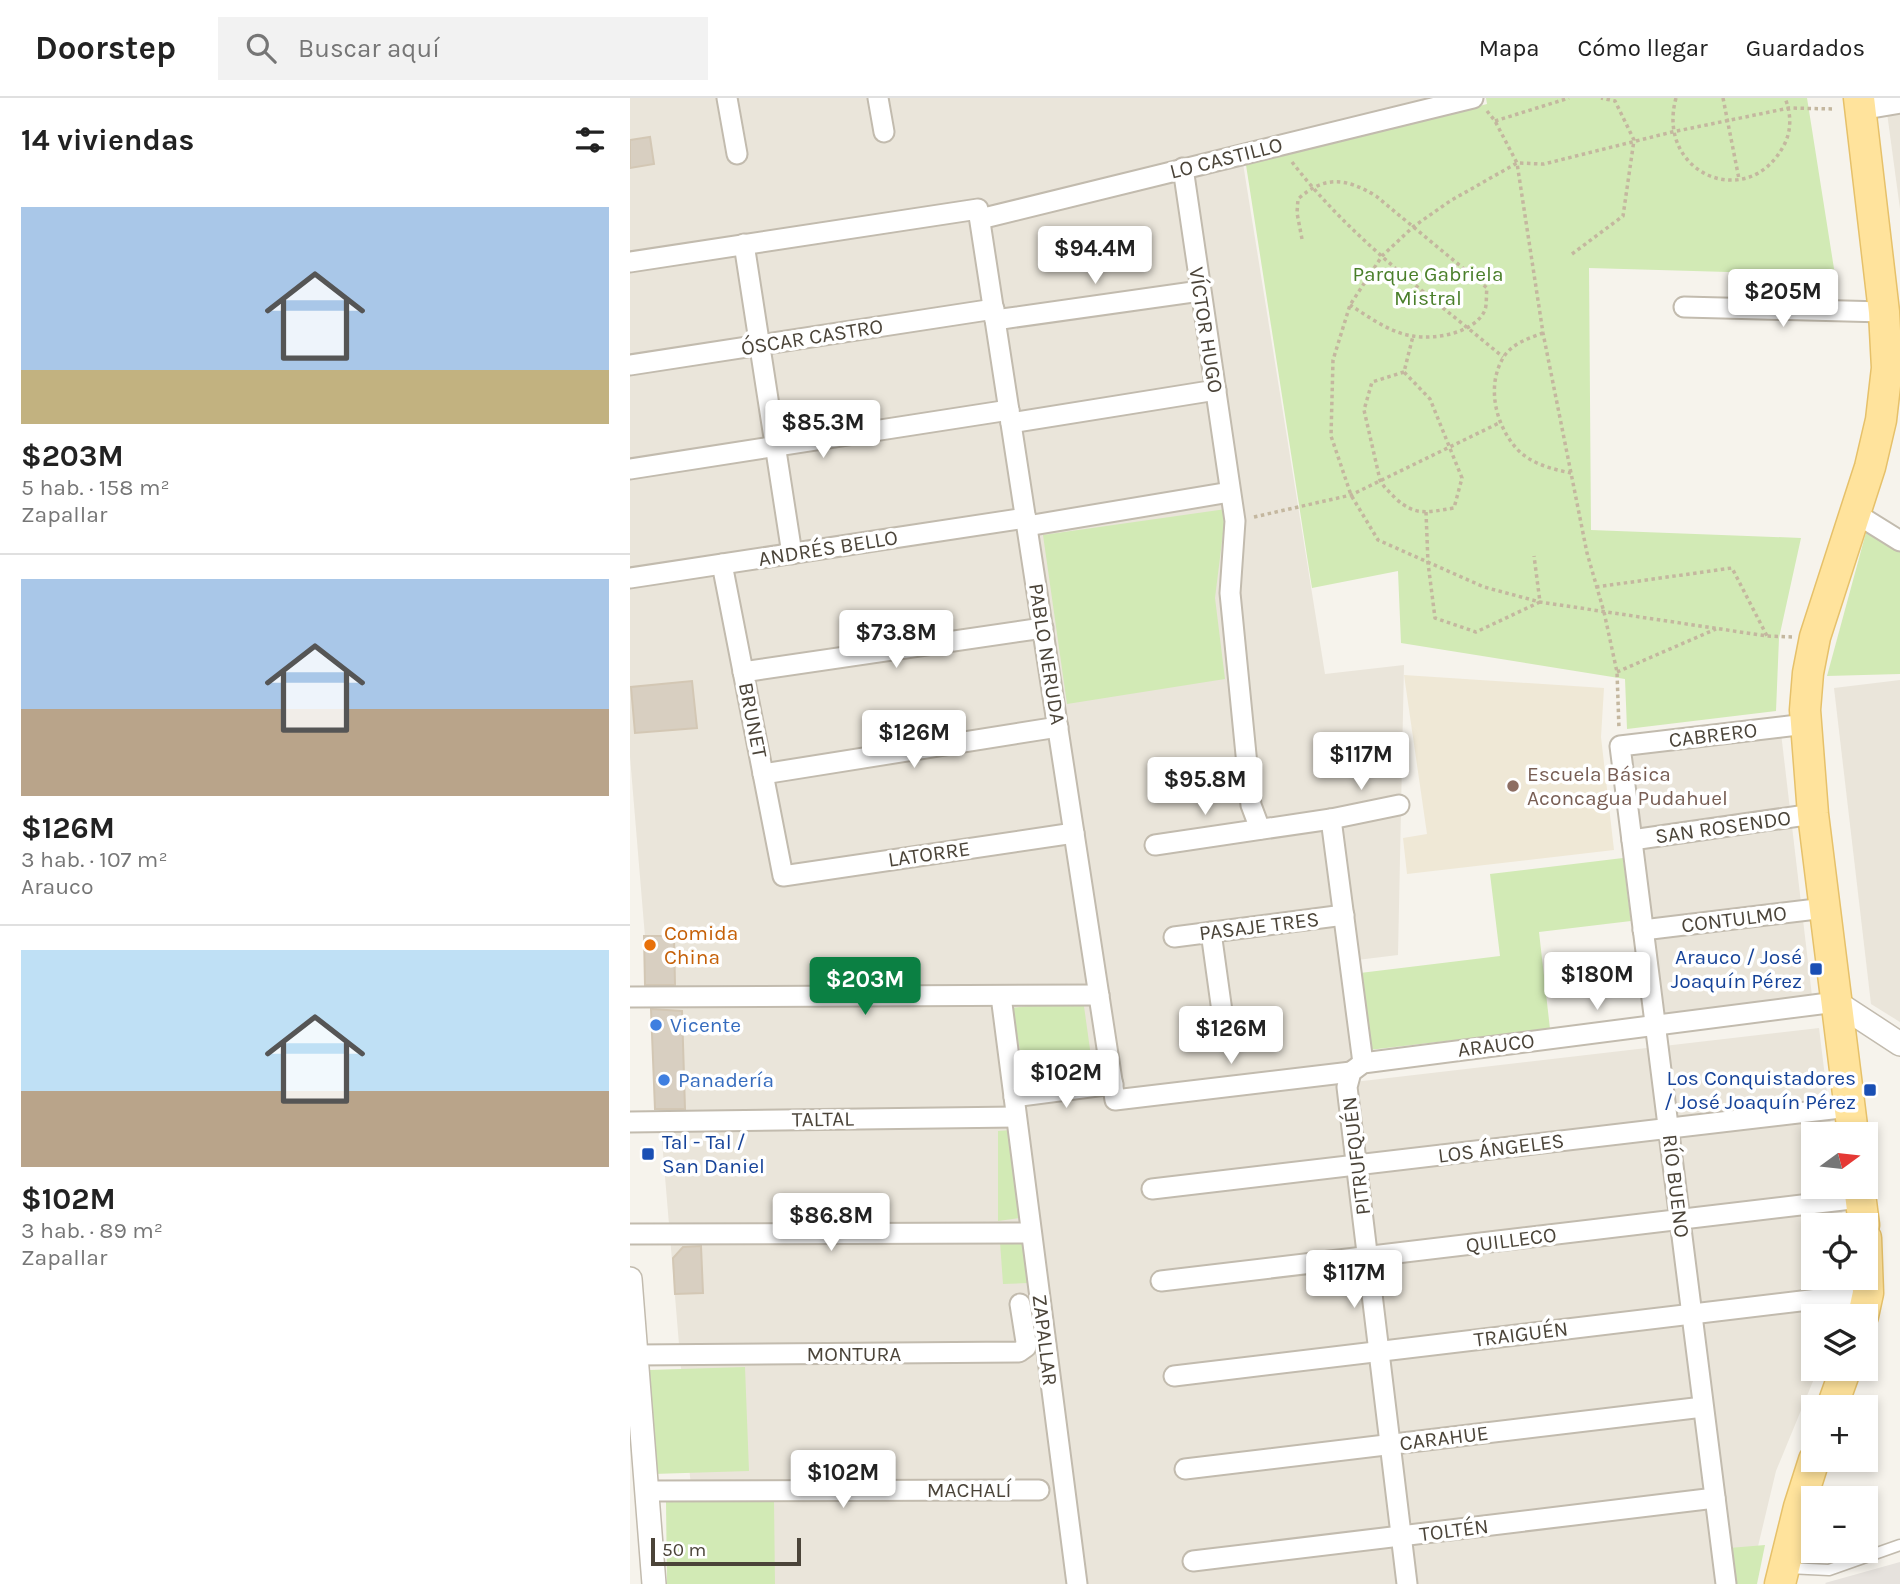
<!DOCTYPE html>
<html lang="es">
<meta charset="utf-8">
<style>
:root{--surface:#fff;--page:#f2f2f2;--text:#222;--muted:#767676;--line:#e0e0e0;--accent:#0b8043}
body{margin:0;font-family:Karla,sans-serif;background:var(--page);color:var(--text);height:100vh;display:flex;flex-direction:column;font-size:26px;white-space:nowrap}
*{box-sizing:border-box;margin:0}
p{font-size:23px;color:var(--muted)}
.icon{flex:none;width:38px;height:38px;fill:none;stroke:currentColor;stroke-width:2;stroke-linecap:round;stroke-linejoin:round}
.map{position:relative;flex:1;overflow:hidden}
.details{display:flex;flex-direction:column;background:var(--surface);width:630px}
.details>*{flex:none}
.needle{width:46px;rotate:75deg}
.tools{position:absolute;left:1171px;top:1024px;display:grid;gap:14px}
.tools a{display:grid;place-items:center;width:77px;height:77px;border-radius:0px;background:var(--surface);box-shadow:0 4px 10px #0003;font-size:35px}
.scale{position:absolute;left:21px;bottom:18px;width:150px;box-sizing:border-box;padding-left:7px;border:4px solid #4b4439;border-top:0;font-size:19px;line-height:24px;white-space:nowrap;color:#4b4439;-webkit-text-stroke:5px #fff;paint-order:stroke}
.price{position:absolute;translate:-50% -60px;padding:0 16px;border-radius:7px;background:#fff;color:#222;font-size:23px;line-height:46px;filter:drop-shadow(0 2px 4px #0008)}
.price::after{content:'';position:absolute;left:50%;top:42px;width:21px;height:16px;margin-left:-10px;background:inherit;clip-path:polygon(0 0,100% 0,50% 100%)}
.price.selected{background:var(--accent);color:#fff}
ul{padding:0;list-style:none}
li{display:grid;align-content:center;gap:14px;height:371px;padding:0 21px}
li+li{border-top:2px solid var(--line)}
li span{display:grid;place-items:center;height:217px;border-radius:0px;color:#555}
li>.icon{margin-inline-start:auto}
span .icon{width:126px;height:126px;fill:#fffc;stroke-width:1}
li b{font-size:30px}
h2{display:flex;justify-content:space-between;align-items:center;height:84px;padding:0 21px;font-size:30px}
header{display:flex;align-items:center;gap:42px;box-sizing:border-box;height:98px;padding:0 35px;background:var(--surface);border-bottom:2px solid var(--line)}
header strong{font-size:33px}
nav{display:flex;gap:38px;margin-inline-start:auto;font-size:24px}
.search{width:490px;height:63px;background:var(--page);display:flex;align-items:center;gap:18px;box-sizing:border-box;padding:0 24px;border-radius:0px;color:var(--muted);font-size:26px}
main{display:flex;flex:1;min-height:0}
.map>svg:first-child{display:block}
.residential{fill:#eae5da}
.industrial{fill:#e6e2dd}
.education{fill:#efe8d6}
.green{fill:#d2eab5}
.building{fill:#d8cfc1;stroke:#d3c7b4;stroke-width:2}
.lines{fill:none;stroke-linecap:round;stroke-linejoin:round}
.service-casing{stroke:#c2bbae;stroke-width:13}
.minor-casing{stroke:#c2bbae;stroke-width:23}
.tertiary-casing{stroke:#c2bbae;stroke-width:26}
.primary-casing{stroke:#e6c16a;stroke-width:33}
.path{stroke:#c4b79f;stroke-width:3.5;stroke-dasharray:3.5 3.5;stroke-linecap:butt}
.service{stroke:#fff;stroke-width:10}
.minor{stroke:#fff;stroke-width:19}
.tertiary{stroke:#fff;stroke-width:23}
.primary{stroke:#ffe39c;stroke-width:30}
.education-dot{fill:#8d6e63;stroke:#fff;stroke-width:2.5}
.food-dot{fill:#e8710a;stroke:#fff;stroke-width:2.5}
.transit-dot{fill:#1a4fb4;stroke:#fff;stroke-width:2.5}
.shop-dot{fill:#3f7fe0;stroke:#fff;stroke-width:2.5}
.labels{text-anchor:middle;stroke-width:7;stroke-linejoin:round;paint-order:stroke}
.street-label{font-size:21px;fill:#4b4439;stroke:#fff}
.park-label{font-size:21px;fill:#4a7f2a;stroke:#fff}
.education-label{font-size:21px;fill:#785e54;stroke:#fff;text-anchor:start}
.food-label{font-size:21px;fill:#c56008;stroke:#fff;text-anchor:start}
.transit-label{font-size:21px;fill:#164399;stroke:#fff;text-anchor:end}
.shop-label{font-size:21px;fill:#366cbe;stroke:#fff;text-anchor:start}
</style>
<header>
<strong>Doorstep</strong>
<div class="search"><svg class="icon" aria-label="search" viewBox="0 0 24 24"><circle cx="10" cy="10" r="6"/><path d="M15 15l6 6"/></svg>Buscar aquí</div>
<nav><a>Mapa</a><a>Cómo llegar</a><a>Guardados</a></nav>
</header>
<main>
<section class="details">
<h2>14 viviendas<svg class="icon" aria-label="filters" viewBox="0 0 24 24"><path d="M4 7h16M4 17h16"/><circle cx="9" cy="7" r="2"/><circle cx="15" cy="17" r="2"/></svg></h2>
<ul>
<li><span style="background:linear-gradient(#a9c7e8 75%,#c2b280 0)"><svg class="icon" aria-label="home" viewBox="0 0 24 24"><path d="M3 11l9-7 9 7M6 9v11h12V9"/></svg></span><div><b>$203M</b><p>5 hab. · 158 m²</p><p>Zapallar</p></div></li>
<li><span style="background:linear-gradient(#a9c7e8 60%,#b9a48a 0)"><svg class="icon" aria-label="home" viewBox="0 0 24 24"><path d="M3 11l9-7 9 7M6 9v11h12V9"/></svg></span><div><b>$126M</b><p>3 hab. · 107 m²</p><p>Arauco</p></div></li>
<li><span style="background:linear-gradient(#bfe0f5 65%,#b9a48a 0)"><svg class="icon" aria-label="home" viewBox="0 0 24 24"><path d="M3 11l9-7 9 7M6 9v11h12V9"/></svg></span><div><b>$102M</b><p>3 hab. · 89 m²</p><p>Zapallar</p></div></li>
</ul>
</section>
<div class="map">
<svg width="1270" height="1486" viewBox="0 0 1270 1486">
<rect width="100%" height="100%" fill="#f6f3ec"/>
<g class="residential">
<path d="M0,0H822L611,53L695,576L774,567L768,857L711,864L724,984L1189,930L1202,1036H1183V1088L1209,1089L1214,1127H1183V1180H1216L1207,1218H1183V1270L1188,1271L1146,1373L1119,1486H69L0,659Z"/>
<path d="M1255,0H1270V111Z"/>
<path d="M1270,582V924L1241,906L1204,590Z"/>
<path d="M1151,635L1182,898L1035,915L999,652Z"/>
</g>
<path class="industrial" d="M1270,1464V1486H1196L1195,1485Z"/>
<path class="education" d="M774,577L974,590L971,639L984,752L777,776L773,740L797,736Z"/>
<g class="green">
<path d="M856,0H1177L1205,177L959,170L961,432L1171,440L1149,540L1146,613L997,631L995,581L771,545L768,473L682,490L616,67L857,6Z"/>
<path d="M596,411L585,500L595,581L437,606L413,437Z"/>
<path d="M1238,427L1270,448V576L1197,578Z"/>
<path d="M993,760L1001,823L909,834L920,931L739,952L730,875L870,858L860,776Z"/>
<path d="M453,901L464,980L397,989L382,910Z"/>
<path d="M381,1032L390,1120L368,1123V1033Z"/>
<path d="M395,1142L398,1185L373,1186L370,1144Z"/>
<path d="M115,1269L119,1373L23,1376L19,1272Z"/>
<path d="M144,1403L145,1486H37L36,1404Z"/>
<path d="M1135,1447L1127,1486H1104L1099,1450Z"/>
</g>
<g class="building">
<path d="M20,39L24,66L0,70V42Z"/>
<path d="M62,583L67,630L5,635L1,589Z"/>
<path d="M14,838H44L45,887H15Z"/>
<path d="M21,911L52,913L55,1011H25Z"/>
<path d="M71,1148L73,1195L45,1196L43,1160L53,1149Z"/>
</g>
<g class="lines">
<g class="service-casing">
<path id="service" d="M1158,1470L1199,1472L1270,1447"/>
</g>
<g class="minor-casing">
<g id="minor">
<path d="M97,0L107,56"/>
<path d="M248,0L254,34"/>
<path d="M1230,12L1270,5"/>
<path d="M553,70L605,423L600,495L621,707L630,731"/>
<path d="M350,121L843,0"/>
<path d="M114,146L162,456"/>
<path d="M0,164L348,111L485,1002L721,974"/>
<path d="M1054,209L1254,214"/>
<path d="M365,222L570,193"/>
<path d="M0,267L364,211"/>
<path d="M381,325L586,292"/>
<path d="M0,371L379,312"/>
<path d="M1225,415L1270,443"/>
<path d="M397,428L600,394"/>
<path d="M92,466L153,778L444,735"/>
<path d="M0,480L396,420"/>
<path d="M113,574L413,530"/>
<path d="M133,676L428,629"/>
<path d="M701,721L733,965"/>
<path d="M1002,742L1183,716"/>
<path d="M525,747L701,721L769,707"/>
<path d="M1013,832L1195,810"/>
<path d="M581,834L595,935"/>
<path d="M544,839L714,817"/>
<path d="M371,898L447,1486"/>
<path d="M0,899L469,897"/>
<path d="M384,999L483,986"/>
<path d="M0,1024L386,1019"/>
<path d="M522,1091L1219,1009"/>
<path d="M0,1136L401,1135"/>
<path d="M531,1183L1230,1100"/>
<path d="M6,1257L389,1254L396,1249V1244L390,1206"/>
<path d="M544,1278L1238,1195"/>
<path d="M555,1371L1073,1309"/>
<path d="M17,1393L409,1392"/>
<path d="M563,1463L1085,1400"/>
<path d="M777,1486L717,989L721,974L733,965L1206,904"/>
<path d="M1096,1486L990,648L1176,626"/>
</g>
</g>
<g class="tertiary-casing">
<g id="tertiary">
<path d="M1206,904L1270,946"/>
<path d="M0,1181L24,1486"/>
</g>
</g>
<g class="primary-casing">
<g id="primary">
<path d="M1223,1036L1183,716L1175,612L1178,575L1185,539L1240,369L1251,322L1257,270L1254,214L1229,0"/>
<path d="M1229,1088L1234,1127"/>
<path d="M1233,1218L1238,1195L1236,1140"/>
<path d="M1202,1309L1216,1270"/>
<path d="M1150,1486L1169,1409L1184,1362"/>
</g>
</g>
<g class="path">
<path d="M1046,0C1025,76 1119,115 1154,47C1162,32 1161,15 1155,0"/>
<path d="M1093,0L1109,81"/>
<path d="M857,13L865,23L887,65L913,235L957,455L974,514L987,574L989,631"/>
<path d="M865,23L939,0"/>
<path d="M662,64C720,140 800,198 873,259"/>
<path d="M672,141L667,115L668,101C695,77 716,80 746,98L857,190C856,196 857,206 855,212C845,235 805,242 783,238C760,235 739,219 720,207"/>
<path d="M942,156L993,118L1004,42L985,3L971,0"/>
<path d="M913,235C899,240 881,246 873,260C856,289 866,328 887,351C901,366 922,371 941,375"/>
<path d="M774,274L742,284L734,312L750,382C754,390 760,394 765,400C786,419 798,414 824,410L832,380L800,301L774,274L783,238"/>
<path d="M796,414L798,465L805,520L846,534L910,504L904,458"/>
<path d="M624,419L721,397L869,325"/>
<path d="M966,489L1102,470L1137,538"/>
<path d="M1162,539L1137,538L910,504L854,489L748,442L721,397L701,338L703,262L720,207L752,158L783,129L820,103L887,65L914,66L1042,34L1159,10L1205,11"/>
<path d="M987,574L1086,531"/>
</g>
<use href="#service" class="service"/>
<use href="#minor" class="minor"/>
<use href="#tertiary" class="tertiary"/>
<use href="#primary" class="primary"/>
</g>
<circle class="education-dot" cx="883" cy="688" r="7"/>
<circle class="food-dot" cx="20" cy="847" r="7"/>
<g class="transit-dot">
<rect x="1179" y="864" width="14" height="14" rx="3.5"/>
<rect x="1233" y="985" width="14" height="14" rx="3.5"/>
<rect x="11" y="1049" width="14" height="14" rx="3.5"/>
</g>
<g class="shop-dot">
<circle cx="26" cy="927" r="7"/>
<circle cx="34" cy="982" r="7"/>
</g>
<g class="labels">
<g class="street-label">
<text transform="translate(596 60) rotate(-14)" y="7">LO CASTILLO</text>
<text transform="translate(576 232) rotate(81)" y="7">VÍCTOR HUGO</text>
<text transform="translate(182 239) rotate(-9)" y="7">ÓSCAR CASTRO</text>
<text transform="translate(198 450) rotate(-9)" y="7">ANDRÉS BELLO</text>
<text transform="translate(417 556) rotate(81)" y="7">PABLO NERUDA</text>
<text transform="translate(123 622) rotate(79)" y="7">BRUNET</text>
<text transform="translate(1083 637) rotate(-7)" y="7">CABRERO</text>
<text transform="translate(1093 729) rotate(-8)" y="7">SAN ROSENDO</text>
<text transform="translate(299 756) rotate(-8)" y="7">LATORRE</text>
<text transform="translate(1104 821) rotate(-7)" y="7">CONTULMO</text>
<text transform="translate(629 828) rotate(-7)" y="7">PASAJE TRES</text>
<text transform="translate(866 947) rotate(-7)" y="7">ARAUCO</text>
<text transform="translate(193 1021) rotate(-1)" y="7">TALTAL</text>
<text transform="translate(871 1050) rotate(-7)" y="7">LOS ÁNGELES</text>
<text transform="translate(726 1058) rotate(-97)" y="7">PITRUFQUÉN</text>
<text transform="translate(1046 1088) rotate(83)" y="7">RÍO BUENO</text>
<text transform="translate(881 1142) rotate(-7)" y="7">QUILLECO</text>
<text transform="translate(891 1236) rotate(-7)" y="7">TRAIGUÉN</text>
<text transform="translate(415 1242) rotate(83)" y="7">ZAPALLAR</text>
<text x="224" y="1263">MONTURA</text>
<text transform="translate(814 1340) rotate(-7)" y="7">CARAHUE</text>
<text x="339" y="1399">MACHALÍ</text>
<text transform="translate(824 1432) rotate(-7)" y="7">TOLTÉN</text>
</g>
<g class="park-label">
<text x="798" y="183">Parque Gabriela<tspan x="798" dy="24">Mistral</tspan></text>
</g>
<g class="education-label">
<text x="897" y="683">Escuela Básica<tspan x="897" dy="24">Aconcagua Pudahuel</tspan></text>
</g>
<g class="food-label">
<text x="34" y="842">Comida<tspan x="34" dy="24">China</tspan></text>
</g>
<g class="transit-label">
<text x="1172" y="866">Arauco / José<tspan x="1172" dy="24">Joaquín Pérez</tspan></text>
<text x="1226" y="987">Los Conquistadores<tspan x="1226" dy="24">/ José Joaquín Pérez</tspan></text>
<text x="32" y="1051" text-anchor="start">Tal - Tal /<tspan x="32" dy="24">San Daniel</tspan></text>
</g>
<g class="shop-label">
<text x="40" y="934">Vicente</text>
<text x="48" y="989">Panadería</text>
</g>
</g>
</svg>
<div class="tools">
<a><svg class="needle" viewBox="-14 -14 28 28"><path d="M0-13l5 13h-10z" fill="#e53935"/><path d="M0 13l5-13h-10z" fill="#767676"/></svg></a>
<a><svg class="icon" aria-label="locate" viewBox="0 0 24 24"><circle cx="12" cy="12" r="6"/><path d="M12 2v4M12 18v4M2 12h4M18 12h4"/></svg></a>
<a><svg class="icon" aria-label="layers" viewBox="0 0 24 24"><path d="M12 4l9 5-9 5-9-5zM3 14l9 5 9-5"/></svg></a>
<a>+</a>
<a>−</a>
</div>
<div class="scale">50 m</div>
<b class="price" style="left:465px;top:188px">$94.4M</b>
<b class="price" style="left:1153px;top:231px">$205M</b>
<b class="price" style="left:193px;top:362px">$85.3M</b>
<b class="price" style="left:266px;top:572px">$73.8M</b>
<b class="price" style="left:284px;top:672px">$126M</b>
<b class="price" style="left:731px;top:694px">$117M</b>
<b class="price" style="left:575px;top:719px">$95.8M</b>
<b class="price" style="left:967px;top:914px">$180M</b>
<b class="price selected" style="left:235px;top:919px">$203M</b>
<b class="price" style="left:601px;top:968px">$126M</b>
<b class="price" style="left:436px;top:1012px">$102M</b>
<b class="price" style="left:201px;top:1155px">$86.8M</b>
<b class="price" style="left:724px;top:1212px">$117M</b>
<b class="price" style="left:213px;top:1412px">$102M</b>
</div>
</main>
